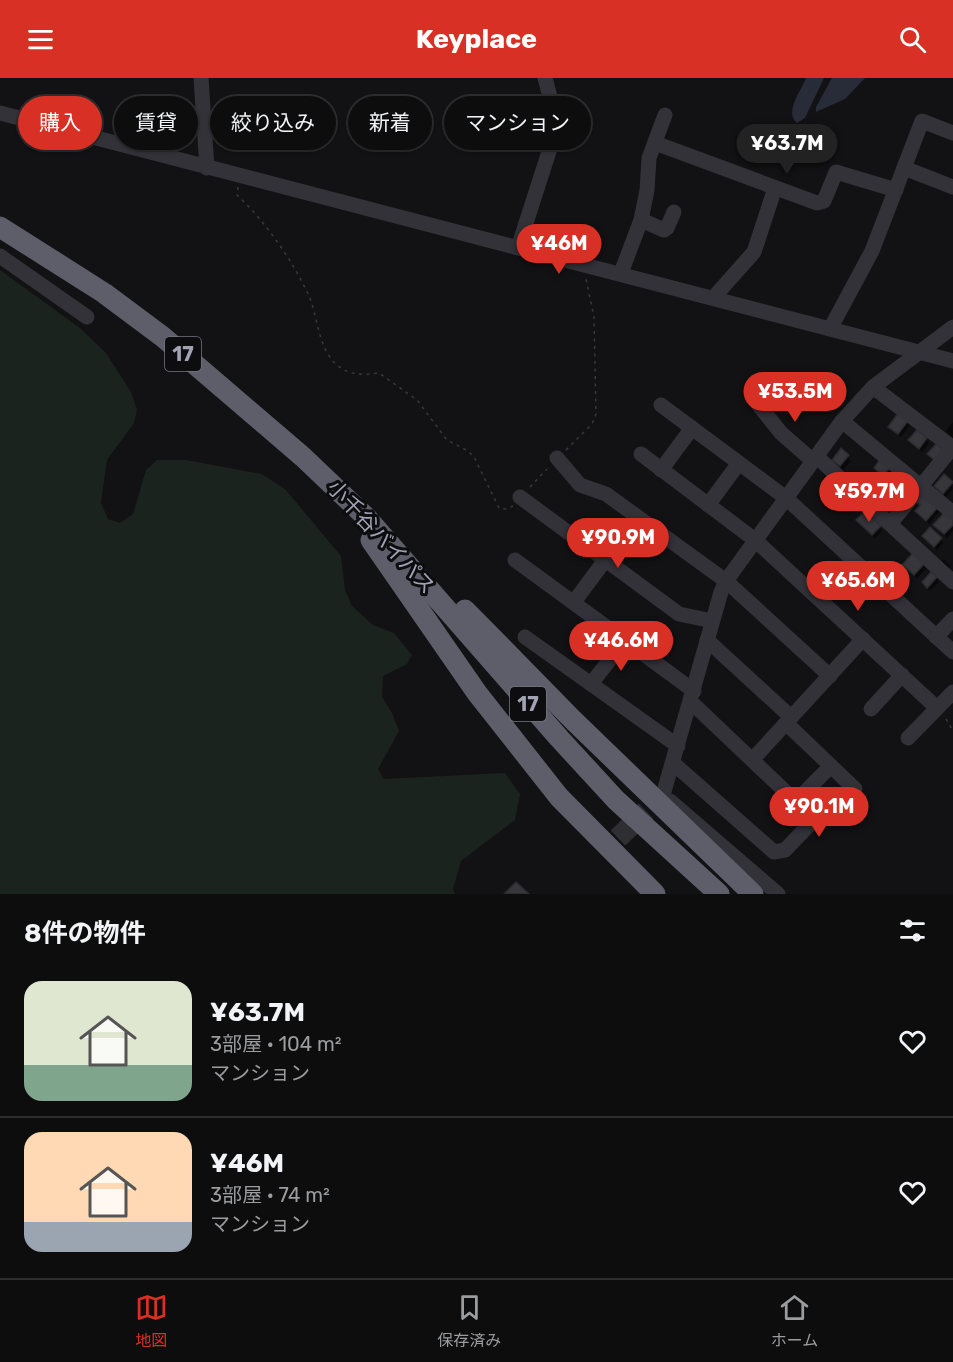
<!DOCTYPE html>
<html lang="ja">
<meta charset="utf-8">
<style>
:root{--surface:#0e0d0e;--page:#1c1b1c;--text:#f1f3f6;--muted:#9b9c9e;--line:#2e2d2e;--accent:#d93025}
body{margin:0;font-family:Rubik,"Noto Sans JP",sans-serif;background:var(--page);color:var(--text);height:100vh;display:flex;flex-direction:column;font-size:22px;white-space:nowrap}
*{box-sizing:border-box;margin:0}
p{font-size:20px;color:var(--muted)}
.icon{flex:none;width:33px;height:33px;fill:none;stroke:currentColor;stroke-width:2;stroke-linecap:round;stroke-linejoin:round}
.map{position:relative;height:816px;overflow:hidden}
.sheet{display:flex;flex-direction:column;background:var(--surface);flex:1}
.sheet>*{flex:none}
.guide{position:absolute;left:18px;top:18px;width:600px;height:54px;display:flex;gap:12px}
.price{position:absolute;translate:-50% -51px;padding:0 14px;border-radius:21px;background:var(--accent);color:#fff;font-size:20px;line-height:39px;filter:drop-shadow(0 2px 3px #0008)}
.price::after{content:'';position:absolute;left:50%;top:36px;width:18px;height:14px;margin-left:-9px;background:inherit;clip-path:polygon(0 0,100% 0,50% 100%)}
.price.active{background:#222;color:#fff}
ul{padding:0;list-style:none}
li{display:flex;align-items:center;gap:18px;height:150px;padding:0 24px}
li+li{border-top:2px solid var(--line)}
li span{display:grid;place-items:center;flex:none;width:168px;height:120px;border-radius:18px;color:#555}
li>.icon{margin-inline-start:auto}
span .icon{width:72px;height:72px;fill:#fffc;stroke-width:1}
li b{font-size:26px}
h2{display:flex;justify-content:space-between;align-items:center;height:72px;padding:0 24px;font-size:26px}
.chip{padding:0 21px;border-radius:27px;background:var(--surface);box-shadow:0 2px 4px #0004,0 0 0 2px var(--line);font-size:21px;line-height:54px}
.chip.active{background:var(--accent);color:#fff}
header{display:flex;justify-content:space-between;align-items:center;height:78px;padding:0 24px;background:var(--accent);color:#fff;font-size:27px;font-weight:700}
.tab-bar{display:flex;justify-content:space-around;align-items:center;height:84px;border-top:2px solid var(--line);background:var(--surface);font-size:16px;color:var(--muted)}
.tab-bar a{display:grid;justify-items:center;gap:3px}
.tab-bar .active{color:var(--accent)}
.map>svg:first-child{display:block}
.green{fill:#1b231e}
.water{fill:#272c38}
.shadow{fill:#0007}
.building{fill:#36363b;stroke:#2c2b2f;stroke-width:1.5}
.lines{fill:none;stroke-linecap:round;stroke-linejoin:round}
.highway-tunnel{stroke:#2f2e33;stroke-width:21;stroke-dasharray:21 10;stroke-linecap:butt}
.path{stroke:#383840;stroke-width:1.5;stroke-dasharray:3 4.5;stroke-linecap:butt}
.minor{stroke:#333239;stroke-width:15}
.highway{stroke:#5e5e6a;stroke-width:21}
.labels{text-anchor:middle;stroke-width:6;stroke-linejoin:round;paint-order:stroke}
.shield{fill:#0d0c0e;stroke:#757683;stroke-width:1.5}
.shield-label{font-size:20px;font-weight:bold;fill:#a1a3b5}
.street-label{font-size:21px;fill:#a1a3b5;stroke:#0d0c0e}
</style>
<header><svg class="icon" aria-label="menu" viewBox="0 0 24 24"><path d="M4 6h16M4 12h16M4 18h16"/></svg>Keyplace<svg class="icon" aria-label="search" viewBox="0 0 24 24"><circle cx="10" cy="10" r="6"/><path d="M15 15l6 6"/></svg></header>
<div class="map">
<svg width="953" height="816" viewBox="0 0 953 816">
<rect width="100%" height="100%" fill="#121113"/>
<path class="green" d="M0,192L80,250L106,275L131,314L137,332L134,345L107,382L101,425L108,441L120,445L133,436L146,392L157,382H186L262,396L286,412L341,478L345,512L352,528L373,547L394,555L412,577L407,586L383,598L382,619L392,635L399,653L378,691L384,701L505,695L520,716L515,742L461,783L453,811L455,816H0Z"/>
<g class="water">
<path d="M806,0H824L805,40L797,45C784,34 801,13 806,0Z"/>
<path d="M832,0H865L845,21L816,34V29Z"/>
</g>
<g class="shadow">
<path d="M907,344L909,348L901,359L890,349Z"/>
<path d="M953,344V360L946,353Z"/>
<path d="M917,354L929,365L922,374L910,362Z"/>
<path d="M841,372L851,383L843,392L833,382Z"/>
<path d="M882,382L893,393L886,401L875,390Z"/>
<path d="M952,404L953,411L946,419L936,409Z"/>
<path d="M915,423L937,430L939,434L929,446L919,437L917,433L920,429Z"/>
<path d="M858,442L880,449L882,453L875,460Z"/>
<path d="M953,443V453L947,460L935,447Z"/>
<path d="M924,459L941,461L943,465L937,472Z"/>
<path d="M944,481L951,489L947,492L940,485Z"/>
<path d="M923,486L926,491L917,500L904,487Z"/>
<path d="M936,500L939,504L930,513L923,505Z"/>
</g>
<g class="building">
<path d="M898,335L908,343L898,356L888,349Z"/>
<path d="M917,352L927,360L919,371L908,362Z"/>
<path d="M936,366L945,373L937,384L927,376Z"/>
<path d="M841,370L849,377L840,388L832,382Z"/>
<path d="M881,380L891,388L883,398L874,390Z"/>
<path d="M944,396L953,404L943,416L934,408Z"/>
<path d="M903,397L916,408L905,420L892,410Z"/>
<path d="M921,414L938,429L926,443L915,433L920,427L914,423Z"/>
<path d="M865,433L881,448L872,457L856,442Z"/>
<path d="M945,434L953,441V447L944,456L933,447Z"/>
<path d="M930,449L942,460L934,469L922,458Z"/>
<path d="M913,475L924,486L914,497L902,487Z"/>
<path d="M931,494L937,499L927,510L922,504Z"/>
<path d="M516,804L529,816H504Z"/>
</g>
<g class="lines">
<path class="highway-tunnel" d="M618,760L646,733"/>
<g class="path">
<path d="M238,109L237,117C265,143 293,183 309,218C318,239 318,270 336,286C349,298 362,297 379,295L417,322L447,362L468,373L474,379L499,430L506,431L513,428"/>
<path d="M566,372L592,346L596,336L594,239L586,201"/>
<path d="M530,409L547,391"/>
<path d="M946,641L953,653"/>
</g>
<g class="minor">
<path d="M201,0L207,90"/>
<path d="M0,35L953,283"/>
<path d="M655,65L817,125L824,123L836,94L896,112"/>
<path d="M904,90L953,109"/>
<path d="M641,142L664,152L667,150L674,134"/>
<path d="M518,170L553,61L556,41L545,0"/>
<path d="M0,178L87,239"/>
<path d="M621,195L641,142L647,112L649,80L665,37"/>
<path d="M714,219L754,174L775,110"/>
<path d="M830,251L872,173L922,43L953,55"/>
<path d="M873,309L953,370"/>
<path d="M757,325L781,355L813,383"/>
<path d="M661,327L786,420L953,574"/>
<path d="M842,343L953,435"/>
<path d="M641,376L755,462L937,630"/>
<path d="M816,378L953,504"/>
<path d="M557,380L580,407L606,416L726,503L830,598"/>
<path d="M661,392L692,350"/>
<path d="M520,419L679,536L712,543"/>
<path d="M708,427L739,385"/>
<path d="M890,446L952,370"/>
<path d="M515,482L694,613"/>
<path d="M574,524L637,439"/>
<path d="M525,559L678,668"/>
<path d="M936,559L953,541"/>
<path d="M707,562L791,639"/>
<path d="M591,606L625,562"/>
<path d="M871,631L902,597"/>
<path d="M786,645L855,711"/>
<path d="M908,660L953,614"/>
<path d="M753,681L863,561"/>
<path d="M673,685L774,774L785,772L811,745L810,737L691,624"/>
<path d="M657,723L663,717L721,514L726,503L842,343L873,309L953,249"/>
<path d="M670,723L778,816"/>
<path d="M796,723L831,688"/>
</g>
<g class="highway">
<path d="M0,149L104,215L163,259L303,379L366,439L559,660L616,722L719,816"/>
<path d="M371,462L477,615L559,719L655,816"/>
<path d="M465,532L573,642L753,816"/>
</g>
</g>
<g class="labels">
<g class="shield">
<rect x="165" y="259" width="36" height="34" rx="4.5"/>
<rect x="510" y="609" width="36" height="34" rx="4.5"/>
</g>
<g class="shield-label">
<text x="183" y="283">17</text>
<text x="528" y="633">17</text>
</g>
<g class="street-label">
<text transform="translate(381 459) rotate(47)" y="7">小千谷バイパス</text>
</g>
</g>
</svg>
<b class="price active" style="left:787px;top:97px">¥63.7M</b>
<b class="price" style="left:559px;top:197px">¥46M</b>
<b class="price" style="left:795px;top:345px">¥53.5M</b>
<b class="price" style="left:869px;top:445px">¥59.7M</b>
<b class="price" style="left:618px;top:491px">¥90.9M</b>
<b class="price" style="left:858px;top:534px">¥65.6M</b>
<b class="price" style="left:621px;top:594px">¥46.6M</b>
<b class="price" style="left:819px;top:760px">¥90.1M</b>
<div class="guide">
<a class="chip active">購入</a>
<a class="chip">賃貸</a>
<a class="chip">絞り込み</a>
<a class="chip">新着</a>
<a class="chip">マンション</a>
</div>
</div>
<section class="sheet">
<h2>8件の物件<svg class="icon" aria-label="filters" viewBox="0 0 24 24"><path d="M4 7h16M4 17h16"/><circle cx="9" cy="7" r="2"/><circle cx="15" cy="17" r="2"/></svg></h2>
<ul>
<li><span style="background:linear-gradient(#dfe7d0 70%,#7fa58c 0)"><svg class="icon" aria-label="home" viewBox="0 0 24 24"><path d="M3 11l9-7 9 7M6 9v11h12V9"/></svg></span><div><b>¥63.7M</b><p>3部屋 · 104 m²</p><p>マンション</p></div><svg class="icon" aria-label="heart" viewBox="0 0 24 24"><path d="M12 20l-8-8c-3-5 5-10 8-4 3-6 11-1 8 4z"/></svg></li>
<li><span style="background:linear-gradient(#ffd9b3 75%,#9aa5b1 0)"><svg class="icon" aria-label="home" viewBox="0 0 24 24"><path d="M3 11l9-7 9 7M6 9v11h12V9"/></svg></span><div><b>¥46M</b><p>3部屋 · 74 m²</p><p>マンション</p></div><svg class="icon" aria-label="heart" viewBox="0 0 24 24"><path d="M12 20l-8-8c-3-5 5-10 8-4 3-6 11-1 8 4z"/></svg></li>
</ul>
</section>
<nav class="tab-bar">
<a class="active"><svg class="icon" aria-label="map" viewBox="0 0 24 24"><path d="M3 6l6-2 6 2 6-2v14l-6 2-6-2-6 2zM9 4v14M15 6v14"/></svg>地図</a>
<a><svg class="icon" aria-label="saved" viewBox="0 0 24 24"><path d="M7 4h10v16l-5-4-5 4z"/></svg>保存済み</a>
<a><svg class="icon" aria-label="home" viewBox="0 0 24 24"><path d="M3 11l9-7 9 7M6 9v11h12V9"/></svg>ホーム</a>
</nav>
